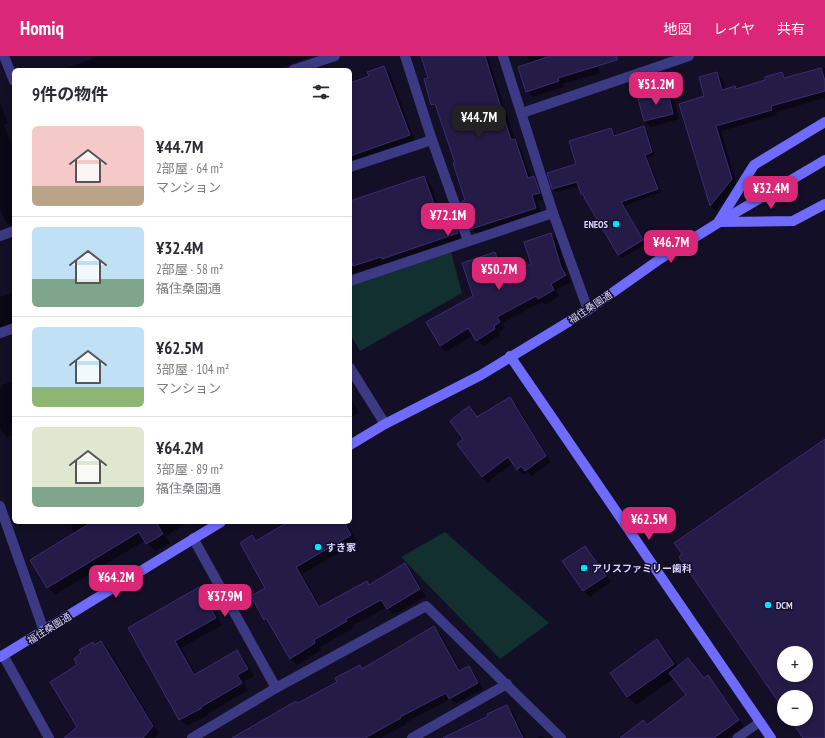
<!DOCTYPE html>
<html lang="ja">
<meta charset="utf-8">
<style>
:root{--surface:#fff;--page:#f7f7f7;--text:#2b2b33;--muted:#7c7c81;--line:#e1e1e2;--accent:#db2777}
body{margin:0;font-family:"PT Sans Narrow","Noto Sans JP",sans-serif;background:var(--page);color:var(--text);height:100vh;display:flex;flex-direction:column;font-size:15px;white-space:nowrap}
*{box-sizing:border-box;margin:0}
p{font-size:13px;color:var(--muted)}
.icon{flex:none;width:22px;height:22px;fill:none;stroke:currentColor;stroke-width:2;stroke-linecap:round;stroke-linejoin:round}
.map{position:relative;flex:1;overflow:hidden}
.panel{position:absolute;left:12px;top:12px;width:340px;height:456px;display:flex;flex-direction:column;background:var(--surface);border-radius:6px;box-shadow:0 2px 6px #0003}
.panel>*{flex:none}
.buttons{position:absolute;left:777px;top:590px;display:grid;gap:8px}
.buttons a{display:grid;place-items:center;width:36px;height:36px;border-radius:50%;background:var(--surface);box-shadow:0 2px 6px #0003;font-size:20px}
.price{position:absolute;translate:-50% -34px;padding:0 9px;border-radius:8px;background:var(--accent);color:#fff;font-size:13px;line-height:26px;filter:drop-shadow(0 1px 2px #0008)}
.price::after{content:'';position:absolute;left:50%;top:24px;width:12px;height:9px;margin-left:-6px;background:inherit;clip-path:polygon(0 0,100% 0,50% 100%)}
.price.selected{background:#222;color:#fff}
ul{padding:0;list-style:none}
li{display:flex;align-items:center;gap:12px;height:100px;padding:0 20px}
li+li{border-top:1px solid var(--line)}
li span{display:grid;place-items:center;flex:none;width:112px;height:80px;border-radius:6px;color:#555}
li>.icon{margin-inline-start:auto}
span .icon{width:48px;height:48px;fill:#fffc;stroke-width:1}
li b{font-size:17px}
h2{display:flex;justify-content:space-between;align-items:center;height:48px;padding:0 20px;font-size:17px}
header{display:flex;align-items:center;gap:24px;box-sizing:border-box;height:56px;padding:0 20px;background:var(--accent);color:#fff}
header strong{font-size:19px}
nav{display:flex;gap:22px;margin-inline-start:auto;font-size:14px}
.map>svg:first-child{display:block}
.green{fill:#12302f}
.shadow{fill:#0007}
.building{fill:#241b47;stroke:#3b2d73;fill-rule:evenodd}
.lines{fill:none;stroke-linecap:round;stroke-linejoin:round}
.lane{stroke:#3d3a85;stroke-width:9}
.street{stroke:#3d3a85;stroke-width:10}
.secondary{stroke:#6f6bff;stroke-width:10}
.poi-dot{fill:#00e5ff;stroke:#130f26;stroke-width:1.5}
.labels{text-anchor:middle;stroke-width:3;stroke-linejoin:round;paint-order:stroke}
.poi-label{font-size:10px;font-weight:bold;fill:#d9d4ff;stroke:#130f26;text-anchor:start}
.street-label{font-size:10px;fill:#d9d4ff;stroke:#130f26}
</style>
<header>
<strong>Homiq</strong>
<nav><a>地図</a><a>レイヤ</a><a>共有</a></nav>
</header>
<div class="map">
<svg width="825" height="682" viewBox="0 0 825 682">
<rect width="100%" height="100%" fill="#130f26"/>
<g class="green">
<path d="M451,196L462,237L360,295L350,278V230Z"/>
<path d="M445,476L549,567L500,603L401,501Z"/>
</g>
<g class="shadow">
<path d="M94,0H313L274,14H62L92,3L91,1Z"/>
<path d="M422,0H488L515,84L520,90L531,122L534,121L540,127L545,143L537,145L542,158L478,179L472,173L466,145L456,107L438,55L432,49L429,23Z"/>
<path d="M527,0H595L600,17L563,28L564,31L533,41L527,35L530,8Z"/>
<path d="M384,11L390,17L415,85L350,108V28L370,20Z"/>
<path d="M825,12V45L824,42L776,56L777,59L721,75L737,129L716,155L710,149L706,40L717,17L723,23L726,34L735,31L737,33L767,24L782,17L787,23Z"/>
<path d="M668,36L673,42L679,63L651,71L645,65Z"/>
<path d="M0,47L8,67L4,69L14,96V169L11,170L5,165L0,152Z"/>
<path d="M643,72L647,75L655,100L648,102L661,136L624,150L646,188L622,202L619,198L582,137L579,130L557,136L553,133L611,73L615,77L616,81Z"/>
<path d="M424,121L430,127L443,164L452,161L458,167L464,183L388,208L387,207L351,218L352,220L350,221V145Z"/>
<path d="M551,178L557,184L567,218L571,226L556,234L559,240L545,249L542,246L502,267L505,272L499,276L500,279L483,290L473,279L446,296L440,290L428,267L474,240L495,197L501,203L507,222L532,208Z"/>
<path d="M14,236V267L0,272V241Z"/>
<path d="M14,325V378L7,381L1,375L0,371V333L3,332L2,329Z"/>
<path d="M350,341L359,357L350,362Z"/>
<path d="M510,342L516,348L551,406L532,420L527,416L523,419L513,407L488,426L482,421L465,383L469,352L478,361Z"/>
<path d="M70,466H189L166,480L170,487L155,495L144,485L55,539L47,531L74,478Z"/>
<path d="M290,466H346L357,486L302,518L321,551L367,526L370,529L404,508L411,515L426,540L394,559L387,551L352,570L353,572L320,591L321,594L297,609L290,602L271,569L265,563L267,532L252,480L257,485Z"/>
<path d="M585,491L590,497L611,526L590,541L584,535L564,506Z"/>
<path d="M199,533L206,539L222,569L181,592L196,619L237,595L244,602L254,620L243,626L248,634L207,658L208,659L187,670L180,664L130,572Z"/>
<path d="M434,572L440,577L461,616L469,611L474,617L483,633L455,648L450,643L405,667L406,668L381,682H233L339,626L360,610L363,614Z"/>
<path d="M657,584L666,593L678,611L688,603L705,623L707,621L713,626L744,670L727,682H630L688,639L675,622L636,649L627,640Z"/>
<path d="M101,586L108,592L159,677L155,682H81L79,671V609L95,590Z"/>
<path d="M507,650L513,656L525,682H446Z"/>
<path d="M542,679L544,682H537Z"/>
</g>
<g class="building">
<path d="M421,0H485L511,84L515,83L528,122L534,120L540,137L532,139L536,152L471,173L461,146L465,144L453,107H455L435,48L431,49L424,23L428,22Z"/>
<path d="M550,0H617V4L558,22L559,25L526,36L518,11Z"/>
<path d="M384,10L410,79L350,100V27L369,20L367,16Z"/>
<path d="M821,12L825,25V35L771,50L772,54L716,70L732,123L710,150L679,48L704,40L699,21L717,16L722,34L735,30L736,33L765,24V21L782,16L784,22Z"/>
<path d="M668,35L673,58L644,65L638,43Z"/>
<path d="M644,70L652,96L645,99L658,133L621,146L643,184L618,199L585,143L583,138H581L577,126L552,133L547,117L576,108L569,85L611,72L614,80Z"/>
<path d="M424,120L440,164L452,160L458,177L382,203L381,201L353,210L350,201V145Z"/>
<path d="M551,177L561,211L566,219L551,228L554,234L538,243L536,240L497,261L500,266L494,270L495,273L476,285L468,272L440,290L426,266L473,240L462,207L495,196L504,222L531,208L524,186Z"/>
<path d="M510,341L546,400L525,415L521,410L517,414L508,401L482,421L457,388L463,383L450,365L469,350L477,361Z"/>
<path d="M825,383V682H803L790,663H806V641H784V654L679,501L682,498L674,487ZM784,597H806V619H784Z"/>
<path d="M92,466H156L163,478L146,488L139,476L47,532L30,504Z"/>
<path d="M288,466H344L351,479L296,511L319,551L367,525L369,529L405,507L420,533L387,553L381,544L346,563L347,565L314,584L315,587L290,603L266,562L264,564L251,540L265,532L240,487L252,479L256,485Z"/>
<path d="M585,490L606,520L583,535L562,505Z"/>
<path d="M199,531L216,562L175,585L194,619L237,594L248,613L237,619L242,627L201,651L202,652L179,664L128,572Z"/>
<path d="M434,570L459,615L469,610L478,627L449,643L446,637L400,661L401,662L365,682H232L296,645L298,647L337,626L335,622L360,609L362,613Z"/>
<path d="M657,583L674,608L627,641L610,617Z"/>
<path d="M101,585L153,670L143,682H64L77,671L50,626L77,609L74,603L81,597L79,594L93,586L94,589Z"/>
<path d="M688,602L704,622L708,619L739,664L714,682H620L643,664L647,669L686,639L669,617Z"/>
<path d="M507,649L523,682H443L488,660L487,658Z"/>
</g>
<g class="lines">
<path class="lane" d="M737,682L760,666"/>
<g class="street">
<path d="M4,0L14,25"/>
<path d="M405,0L432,84L468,185"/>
<path d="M503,0L553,157L588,254"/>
<path d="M293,14L335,0"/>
<path d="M522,57L689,0"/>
<path d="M350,111L432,84"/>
<path d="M0,180L14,175"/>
<path d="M350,225L553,157"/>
<path d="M0,277L14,272"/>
<path d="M350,312L385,368"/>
<path d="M0,450L44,575"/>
<path d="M193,482L276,632"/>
<path d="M3,599L49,682"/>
<path d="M192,682L276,632L426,550L561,682"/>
<path d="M412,682L507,628"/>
</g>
<g class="secondary">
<path d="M719,165L754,109L825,66"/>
<path d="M719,166L793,165L825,148"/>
<path d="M510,300L771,682"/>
<path d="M350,389L385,368L481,319L588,254L660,203L718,167L825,104"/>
<path d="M0,601L221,466"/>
</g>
</g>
<g class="poi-dot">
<circle cx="616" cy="168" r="4"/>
<circle cx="318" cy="491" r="4"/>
<circle cx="584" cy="512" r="4"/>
<circle cx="768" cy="549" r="4"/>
</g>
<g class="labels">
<g class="poi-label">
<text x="608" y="172" text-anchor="end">ENEOS</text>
<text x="326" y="495">すき家</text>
<text x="592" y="516">アリスファミリー歯科</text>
<text x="776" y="553">DCM</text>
</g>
<g class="street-label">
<text transform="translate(590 251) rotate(-34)" y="4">福住桑園通</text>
<text transform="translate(49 572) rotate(-32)" y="4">福住桑園通</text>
</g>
</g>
</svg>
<div class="buttons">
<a>+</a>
<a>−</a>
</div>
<b class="price" style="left:656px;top:50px">¥51.2M</b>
<b class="price selected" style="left:479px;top:83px">¥44.7M</b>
<b class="price" style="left:771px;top:154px">¥32.4M</b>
<b class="price" style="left:448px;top:181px">¥72.1M</b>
<b class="price" style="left:671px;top:208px">¥46.7M</b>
<b class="price" style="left:499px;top:235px">¥50.7M</b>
<b class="price" style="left:649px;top:485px">¥62.5M</b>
<b class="price" style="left:116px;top:543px">¥64.2M</b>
<b class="price" style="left:225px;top:562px">¥37.9M</b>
<section class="panel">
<h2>9件の物件<svg class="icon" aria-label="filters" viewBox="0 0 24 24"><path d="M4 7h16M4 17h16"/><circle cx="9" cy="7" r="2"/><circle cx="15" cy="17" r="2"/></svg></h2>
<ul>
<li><span style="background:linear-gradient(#f6c9c9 75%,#b9a48a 0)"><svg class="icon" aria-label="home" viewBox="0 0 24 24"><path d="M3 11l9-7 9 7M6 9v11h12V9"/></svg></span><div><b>¥44.7M</b><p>2部屋 · 64 m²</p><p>マンション</p></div></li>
<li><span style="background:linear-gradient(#bfe0f5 65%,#7fa58c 0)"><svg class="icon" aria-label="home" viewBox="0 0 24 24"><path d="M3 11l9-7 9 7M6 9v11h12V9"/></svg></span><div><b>¥32.4M</b><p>2部屋 · 58 m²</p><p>福住桑園通</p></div></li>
<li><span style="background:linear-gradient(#bfe0f5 75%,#8fb573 0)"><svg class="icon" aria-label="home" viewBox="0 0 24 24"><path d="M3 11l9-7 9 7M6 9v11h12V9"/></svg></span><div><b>¥62.5M</b><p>3部屋 · 104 m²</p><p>マンション</p></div></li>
<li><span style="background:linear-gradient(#dfe7d0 75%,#7fa58c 0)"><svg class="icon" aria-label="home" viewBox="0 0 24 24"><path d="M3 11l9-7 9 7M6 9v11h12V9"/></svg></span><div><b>¥64.2M</b><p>3部屋 · 89 m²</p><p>福住桑園通</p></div></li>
</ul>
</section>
</div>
